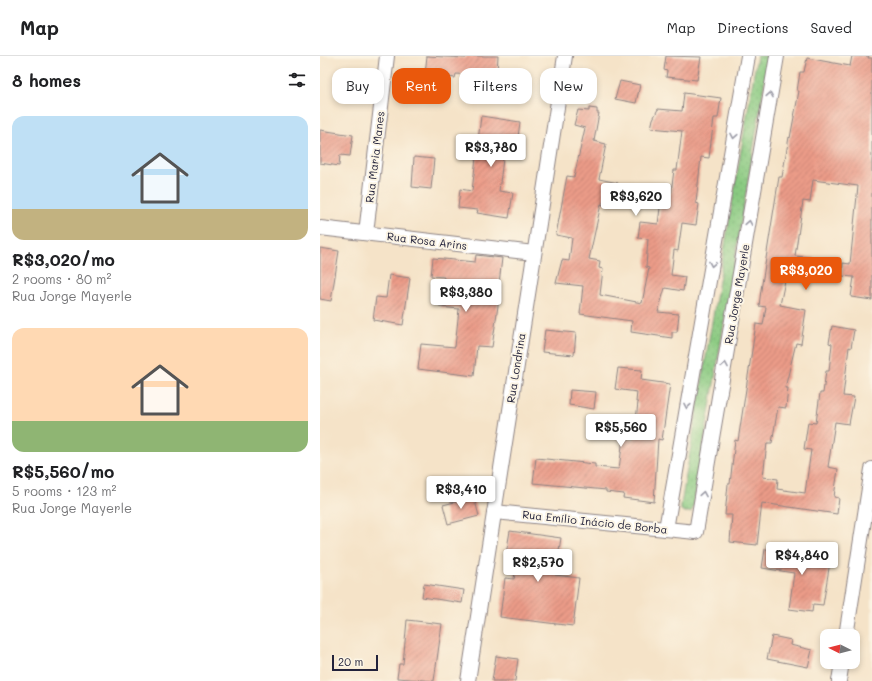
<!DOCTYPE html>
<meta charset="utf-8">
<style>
:root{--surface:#fff;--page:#f6f6f6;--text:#202124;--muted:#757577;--line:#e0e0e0;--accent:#ea580c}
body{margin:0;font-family:Mali,sans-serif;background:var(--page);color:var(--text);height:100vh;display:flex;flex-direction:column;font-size:15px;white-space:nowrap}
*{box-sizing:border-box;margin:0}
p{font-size:13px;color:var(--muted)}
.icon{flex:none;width:22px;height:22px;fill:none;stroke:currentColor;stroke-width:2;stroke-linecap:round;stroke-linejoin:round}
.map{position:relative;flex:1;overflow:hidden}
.sheet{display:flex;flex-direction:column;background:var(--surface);width:320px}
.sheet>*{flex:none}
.top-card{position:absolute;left:12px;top:12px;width:380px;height:36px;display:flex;gap:8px}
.needle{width:26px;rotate:276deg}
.fabs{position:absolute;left:500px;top:573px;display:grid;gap:8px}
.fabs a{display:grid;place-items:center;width:40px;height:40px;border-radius:8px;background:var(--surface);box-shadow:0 2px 6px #0003;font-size:20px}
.scale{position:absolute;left:12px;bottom:10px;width:46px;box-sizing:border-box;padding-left:4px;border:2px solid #22223b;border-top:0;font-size:11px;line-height:14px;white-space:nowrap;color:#22223b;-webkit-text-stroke:3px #fcf5e5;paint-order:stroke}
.price{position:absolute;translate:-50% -34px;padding:0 9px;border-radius:4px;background:#fff;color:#222;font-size:13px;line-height:26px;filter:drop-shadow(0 1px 2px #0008)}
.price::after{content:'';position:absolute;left:50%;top:24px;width:12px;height:9px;margin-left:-6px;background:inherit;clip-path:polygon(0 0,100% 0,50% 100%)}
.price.current{background:var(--accent);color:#fff}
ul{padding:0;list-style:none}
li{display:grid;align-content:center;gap:8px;height:212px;padding:0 12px}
li span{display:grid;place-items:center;height:124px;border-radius:12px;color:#555}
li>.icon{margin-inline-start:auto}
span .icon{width:72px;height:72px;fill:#fffc;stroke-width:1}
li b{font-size:17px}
h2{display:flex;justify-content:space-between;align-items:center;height:48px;padding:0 12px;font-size:17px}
.tag{padding:0 14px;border-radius:12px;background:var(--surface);box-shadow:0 2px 6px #0003;font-size:14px;line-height:36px}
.tag.current{background:var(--accent);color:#fff}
header{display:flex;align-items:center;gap:24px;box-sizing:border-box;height:56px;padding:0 20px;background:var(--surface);border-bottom:1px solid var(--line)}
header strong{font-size:19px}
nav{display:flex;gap:22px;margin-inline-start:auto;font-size:14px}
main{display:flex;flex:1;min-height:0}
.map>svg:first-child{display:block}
.grass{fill:url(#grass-dots);stroke:#56765e}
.building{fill:url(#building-hatch)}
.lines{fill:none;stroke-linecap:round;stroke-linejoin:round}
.street-casing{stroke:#8c8282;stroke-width:16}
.street{stroke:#fff;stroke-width:14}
.oneway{stroke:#9c9ca7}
.labels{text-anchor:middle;stroke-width:4;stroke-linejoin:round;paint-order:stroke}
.street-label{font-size:11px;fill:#22223b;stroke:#fcf5e5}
</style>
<header>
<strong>Map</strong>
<nav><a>Map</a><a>Directions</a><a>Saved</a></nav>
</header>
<main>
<section class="sheet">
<h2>8 homes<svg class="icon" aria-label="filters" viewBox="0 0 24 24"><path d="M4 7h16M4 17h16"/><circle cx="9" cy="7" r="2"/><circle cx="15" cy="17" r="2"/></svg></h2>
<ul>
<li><span style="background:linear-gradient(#bfe0f5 75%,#c2b280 0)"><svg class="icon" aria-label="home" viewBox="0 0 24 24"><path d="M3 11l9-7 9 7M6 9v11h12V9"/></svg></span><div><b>R$3,020/mo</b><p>2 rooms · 80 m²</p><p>Rua Jorge Mayerle</p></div></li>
<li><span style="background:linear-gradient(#ffd9b3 75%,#8fb573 0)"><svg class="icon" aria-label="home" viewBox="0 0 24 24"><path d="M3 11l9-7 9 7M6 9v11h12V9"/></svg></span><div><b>R$5,560/mo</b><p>5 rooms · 123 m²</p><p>Rua Jorge Mayerle</p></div></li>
</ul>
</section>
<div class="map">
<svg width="552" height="625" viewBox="0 0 552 625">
<defs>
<pattern id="grass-dots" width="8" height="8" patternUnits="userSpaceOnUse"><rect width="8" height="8" fill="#8aca81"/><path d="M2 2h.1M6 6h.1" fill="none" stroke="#77ad70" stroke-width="1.8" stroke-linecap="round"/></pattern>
<pattern id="building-hatch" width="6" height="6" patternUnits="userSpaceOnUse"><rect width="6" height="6" fill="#eb9b88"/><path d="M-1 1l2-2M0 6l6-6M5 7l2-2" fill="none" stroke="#be7e70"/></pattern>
</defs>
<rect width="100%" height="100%" fill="#fcf5e5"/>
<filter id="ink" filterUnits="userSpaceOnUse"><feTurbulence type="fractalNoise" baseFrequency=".025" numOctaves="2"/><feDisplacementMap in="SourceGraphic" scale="8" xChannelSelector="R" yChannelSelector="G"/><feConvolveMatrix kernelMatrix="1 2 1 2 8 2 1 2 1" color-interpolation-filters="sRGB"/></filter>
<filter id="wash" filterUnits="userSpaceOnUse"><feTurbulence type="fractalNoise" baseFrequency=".012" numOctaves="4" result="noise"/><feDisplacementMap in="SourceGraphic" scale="16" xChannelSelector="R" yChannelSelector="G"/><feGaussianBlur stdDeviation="0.9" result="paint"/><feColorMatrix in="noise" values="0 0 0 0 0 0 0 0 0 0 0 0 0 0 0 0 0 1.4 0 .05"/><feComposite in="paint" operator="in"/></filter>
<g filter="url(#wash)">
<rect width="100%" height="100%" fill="#f5e3c8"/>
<path class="grass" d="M437,0H449L373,452L371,456H365L361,454V449Z"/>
<g id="blocks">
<g class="building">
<path d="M107,0L146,2V0H178L177,17H175L174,21L136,18L135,22L105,18Z"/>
<path d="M346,0L381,1L377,24L346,21L347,15L344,14Z"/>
<path d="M532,0H549L548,2H552V244L531,241L534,221L522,220L523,207L530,208L538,130L493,124L490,146L483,145L475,200L495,202L492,218L467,215L460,249L486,254L481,288L476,287L465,332H468L466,352L458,351L452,387H447L443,421L458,423L457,433L485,437L491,394L484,393L488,366L496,367L500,337H503L506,315H509L512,288L509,287L512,270L534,274L531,292L529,291L523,340L534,341L529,368L515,366L508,411L518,413L514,441L519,442L517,458L442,447L437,489L410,486L412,459H405L408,428H410L415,384L418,385L436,268L443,269L446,251L439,250L441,234L459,121H462L469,81L470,82L479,35H477L480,16H484L487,2L530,10Z"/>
<path d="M300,25L320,29L316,47L295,43Z"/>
<path d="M364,37L401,42L398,62H394L389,102L381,101L376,147L379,148L376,169L362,167L358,195L354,194L351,219L365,221L363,235L345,232L338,256L359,258L357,276H352V282L311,276L312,265L260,258L263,230L236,227L242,204L249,205L252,182L236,179L247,120L254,121L265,72L254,69L258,54L269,55V52L277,53V57H279L274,85L286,88L279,123L298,127L294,148L283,146V149L281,148L269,203L280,205L279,212L283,213L280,239L322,247L329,212L326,211L328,183L318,182L320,166L338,168L342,136L351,137L354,114H357L362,75L331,72L333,63L338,53L362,55Z"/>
<path d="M161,60L200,66L196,97L184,95L179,135L193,137L189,162L157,157L158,154L138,152L140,133L152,135Z"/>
<path d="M0,74L33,79L30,100L20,99L19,110L0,107Z"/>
<path d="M94,101L114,103L111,133L92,131Z"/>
<path d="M0,192L19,195L11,245L0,243Z"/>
<path d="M156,199L182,202L178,236H180L172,291L157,290L154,320L98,313L101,288L135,291L139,253L120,251L124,221L111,220L113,202L155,206Z"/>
<path d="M69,219L90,222L83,269L53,264L56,241L66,242Z"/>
<path d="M225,274L256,277L254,299L222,296Z"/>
<path d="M298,312L322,314L321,324L350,328L342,384L338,383L334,446L303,442L304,438L286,436V434L213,427L216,402L275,408V411L299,413L303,382L314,383L318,346H316L317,336L295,333Z"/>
<path d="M250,334L276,336L274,353L249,349Z"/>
<path d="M154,441L159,460L128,468L123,449Z"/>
<path d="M190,475L241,482L235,519L259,522L253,570L180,561L185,522L194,523L198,500L186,498Z"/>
<path d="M445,493L511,500L503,549L493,548L492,556L469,553L474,517L442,512Z"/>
<path d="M104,528L144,534L142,547L102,541Z"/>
<path d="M87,564L122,568L114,625L77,622L79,608H83Z"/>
<path d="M452,580L471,584L470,589L492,594L488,611L447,603Z"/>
<path d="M176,600L198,603L195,625H172Z"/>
</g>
</g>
</g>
<g filter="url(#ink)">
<use href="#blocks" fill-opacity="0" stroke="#8c8282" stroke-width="1"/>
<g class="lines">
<g class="street-casing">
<g id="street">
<path d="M0,172L214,197"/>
<path d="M46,177L67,0"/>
<path d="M174,456L376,476L457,0"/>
<path d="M346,473L428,0"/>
<path d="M526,580L552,413"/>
<path d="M148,625L245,0"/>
<path d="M519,625L522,606"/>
</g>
</g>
<use href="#street" class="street"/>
</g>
<defs><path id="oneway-chevron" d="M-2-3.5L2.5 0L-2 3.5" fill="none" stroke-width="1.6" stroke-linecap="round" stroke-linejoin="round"/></defs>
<g class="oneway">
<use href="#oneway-chevron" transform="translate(450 39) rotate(-80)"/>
<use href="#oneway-chevron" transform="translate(414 80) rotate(100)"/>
<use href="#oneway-chevron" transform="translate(429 167) rotate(-80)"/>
<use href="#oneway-chevron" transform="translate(392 208) rotate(100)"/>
<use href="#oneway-chevron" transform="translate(405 309) rotate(-80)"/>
<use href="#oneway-chevron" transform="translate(367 350) rotate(100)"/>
<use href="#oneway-chevron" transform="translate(383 438) rotate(-80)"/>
</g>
</g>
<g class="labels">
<g class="street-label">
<text transform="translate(55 101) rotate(-83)" y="4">Rua Maria Manes</text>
<text transform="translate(107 185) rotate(7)" y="4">Rua Rosa Arins</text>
<text transform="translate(417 238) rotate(-80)" y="4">Rua Jorge Mayerle</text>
<text transform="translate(196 312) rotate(-81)" y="4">Rua Londrina</text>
<text transform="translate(275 466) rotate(6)" y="4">Rua Emílio Inácio de Borba</text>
</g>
</g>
</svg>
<div class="fabs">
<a><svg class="needle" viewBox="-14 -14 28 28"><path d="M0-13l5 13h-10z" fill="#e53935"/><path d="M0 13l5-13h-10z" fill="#757577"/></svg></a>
</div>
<div class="scale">20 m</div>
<b class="price" style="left:171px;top:112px">R$3,780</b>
<b class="price" style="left:316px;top:161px">R$3,620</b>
<b class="price current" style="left:486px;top:235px">R$3,020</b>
<b class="price" style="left:146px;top:257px">R$3,380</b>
<b class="price" style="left:301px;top:392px">R$5,560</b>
<b class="price" style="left:141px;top:454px">R$3,410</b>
<b class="price" style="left:482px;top:520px">R$4,840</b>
<b class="price" style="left:218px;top:527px">R$2,570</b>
<div class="top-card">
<a class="tag">Buy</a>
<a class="tag current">Rent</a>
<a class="tag">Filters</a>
<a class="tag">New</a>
</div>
</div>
</main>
